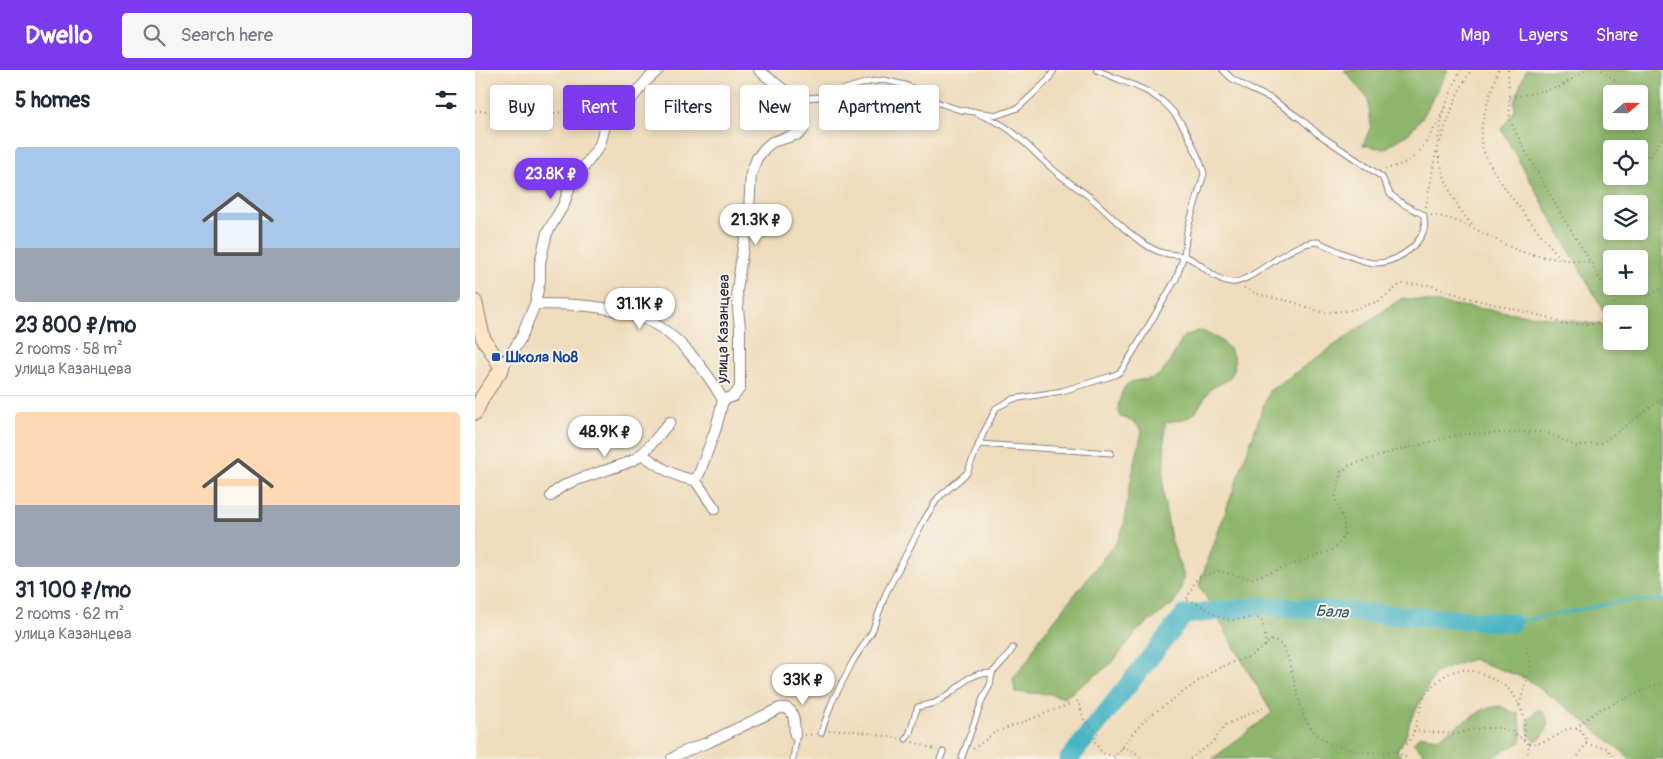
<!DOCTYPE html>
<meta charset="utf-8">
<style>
:root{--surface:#fff;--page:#f6f6f7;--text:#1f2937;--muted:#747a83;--line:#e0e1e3;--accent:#7c3aed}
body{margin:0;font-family:Pangolin,sans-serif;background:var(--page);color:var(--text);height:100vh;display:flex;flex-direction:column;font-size:19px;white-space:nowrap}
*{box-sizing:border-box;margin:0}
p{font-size:16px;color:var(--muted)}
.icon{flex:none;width:28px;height:28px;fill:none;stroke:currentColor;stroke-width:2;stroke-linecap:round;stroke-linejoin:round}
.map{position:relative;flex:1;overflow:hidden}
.panel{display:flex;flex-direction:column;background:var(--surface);width:475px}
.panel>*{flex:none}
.guide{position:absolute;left:15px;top:15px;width:475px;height:45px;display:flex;gap:10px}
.needle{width:32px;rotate:70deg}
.tools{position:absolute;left:1128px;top:15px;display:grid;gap:10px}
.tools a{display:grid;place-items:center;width:45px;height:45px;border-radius:5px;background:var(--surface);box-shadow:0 2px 8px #0003;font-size:25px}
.price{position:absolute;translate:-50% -42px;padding:0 11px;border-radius:18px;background:#fff;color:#222;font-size:16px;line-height:32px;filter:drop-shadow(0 1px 2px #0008)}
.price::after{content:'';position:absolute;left:50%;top:30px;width:15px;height:11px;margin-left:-8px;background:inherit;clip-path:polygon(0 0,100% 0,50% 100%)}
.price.current{background:var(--accent);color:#fff}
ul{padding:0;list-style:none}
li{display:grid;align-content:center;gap:10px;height:265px;padding:0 15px}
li+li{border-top:1px solid var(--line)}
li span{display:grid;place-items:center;height:155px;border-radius:5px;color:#555}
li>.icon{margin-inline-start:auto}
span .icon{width:90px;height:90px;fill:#fffc;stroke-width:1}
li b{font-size:21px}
h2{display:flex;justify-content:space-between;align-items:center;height:60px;padding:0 15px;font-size:21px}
.chip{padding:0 18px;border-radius:5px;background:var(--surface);box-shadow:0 2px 8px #0003;font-size:18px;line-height:45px}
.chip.current{background:var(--accent);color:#fff}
header{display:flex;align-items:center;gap:30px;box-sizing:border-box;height:70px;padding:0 25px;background:var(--accent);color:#fff}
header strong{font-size:24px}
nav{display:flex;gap:28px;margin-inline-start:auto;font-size:18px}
.search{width:350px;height:45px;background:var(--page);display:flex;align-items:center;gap:12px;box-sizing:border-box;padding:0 18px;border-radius:5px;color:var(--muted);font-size:19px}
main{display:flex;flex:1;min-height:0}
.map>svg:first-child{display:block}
.forest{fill:#8db66c;stroke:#586c54;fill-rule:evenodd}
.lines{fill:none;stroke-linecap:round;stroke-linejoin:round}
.stream{stroke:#48b5c4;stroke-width:3}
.river{stroke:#48b5c4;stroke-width:19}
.lane-casing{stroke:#887f7c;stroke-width:7}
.street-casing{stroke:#887f7c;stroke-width:12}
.secondary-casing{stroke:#887f7c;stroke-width:16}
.path{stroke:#887f7c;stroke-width:2;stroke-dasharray:1 4;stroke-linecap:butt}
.lane{stroke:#fff;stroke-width:5}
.street{stroke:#fff;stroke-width:10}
.secondary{stroke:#ffe4c6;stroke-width:14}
.transit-dot{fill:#1a4fb4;stroke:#f7f3e8;stroke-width:2}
.labels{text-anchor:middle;stroke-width:4;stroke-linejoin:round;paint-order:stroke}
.street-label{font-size:15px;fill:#22223b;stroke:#f7f3e8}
.transit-label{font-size:15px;font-weight:bold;fill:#164399;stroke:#f7f3e8;text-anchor:start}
.water-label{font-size:16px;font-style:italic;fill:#2f556b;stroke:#f7f3e8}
</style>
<header>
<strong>Dwello</strong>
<div class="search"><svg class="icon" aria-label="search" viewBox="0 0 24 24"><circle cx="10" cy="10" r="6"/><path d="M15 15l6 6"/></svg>Search here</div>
<nav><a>Map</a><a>Layers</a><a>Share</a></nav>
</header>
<main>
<section class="panel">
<h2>5 homes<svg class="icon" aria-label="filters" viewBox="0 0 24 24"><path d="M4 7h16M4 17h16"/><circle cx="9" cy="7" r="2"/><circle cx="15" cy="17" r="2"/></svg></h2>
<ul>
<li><span style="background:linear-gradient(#a9c7e8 65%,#9aa5b1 0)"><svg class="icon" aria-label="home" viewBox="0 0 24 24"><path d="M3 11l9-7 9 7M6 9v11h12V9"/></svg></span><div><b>23 800 ₽/mo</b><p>2 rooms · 58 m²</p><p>улица Казанцева</p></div></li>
<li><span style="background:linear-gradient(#ffd9b3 60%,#9aa5b1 0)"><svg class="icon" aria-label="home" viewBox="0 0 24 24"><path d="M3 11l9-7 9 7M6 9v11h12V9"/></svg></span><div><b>31 100 ₽/mo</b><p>2 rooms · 62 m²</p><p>улица Казанцева</p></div></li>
</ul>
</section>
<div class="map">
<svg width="1188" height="689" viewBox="0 0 1188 689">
<rect width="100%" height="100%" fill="#f7f3e8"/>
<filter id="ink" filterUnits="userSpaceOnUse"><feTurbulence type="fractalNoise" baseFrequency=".02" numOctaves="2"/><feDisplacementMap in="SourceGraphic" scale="10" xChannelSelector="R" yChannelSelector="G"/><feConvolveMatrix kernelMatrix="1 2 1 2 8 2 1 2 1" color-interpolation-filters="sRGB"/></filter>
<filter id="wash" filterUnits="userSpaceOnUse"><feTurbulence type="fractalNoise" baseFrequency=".0096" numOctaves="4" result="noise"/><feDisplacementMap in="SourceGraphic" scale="20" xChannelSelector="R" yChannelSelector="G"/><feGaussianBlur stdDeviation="1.12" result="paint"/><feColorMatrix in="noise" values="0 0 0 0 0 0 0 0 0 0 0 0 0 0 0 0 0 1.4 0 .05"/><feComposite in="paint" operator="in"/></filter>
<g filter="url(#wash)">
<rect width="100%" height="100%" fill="#efdcbc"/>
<g class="forest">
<path d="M869,0H973L949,45L933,64L909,79L888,75L896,56L893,29Z"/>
<path d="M1051,0H1188V689H1156L1098,642L1052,609L997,589L960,603L935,651L930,669L922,680L925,686L930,689H737L797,643L724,515L794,321L927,228L1136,256V271H1164V244H1136V254L1026,59L1040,40L1039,32ZM1136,24H1164V51H1136ZM1136,79H1164V106H1136ZM1136,134H1164V161H1136ZM1136,189H1164V216H1136Z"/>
<path d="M724,261C744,263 773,289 753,309C748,314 739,315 734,321C728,328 723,342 716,346C708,350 698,351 690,353L688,425L696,469L709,506L705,522L698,534L663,560L636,594L589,628L576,624L540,622L538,608L552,592L562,572L643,470L649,456L654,418L667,362C662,351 655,350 645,347C642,340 643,336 645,329C651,299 673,318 687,302C696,293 702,277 709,266Z"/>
<path d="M1024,636L1043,644L1046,657V672L1021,685L1017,689H961L953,687L938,673L945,665L963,668L1009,639Z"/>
<path d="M1065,639C1077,648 1074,666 1060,671C1048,660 1051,647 1065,639Z"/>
</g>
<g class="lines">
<path class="stream" d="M1037,553L1142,532L1188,530"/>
<path class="river" d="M594,689L709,545L788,536L1037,553"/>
</g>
</g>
<g filter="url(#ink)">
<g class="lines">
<g class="lane-casing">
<g id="lane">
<path d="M319,29L344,27L393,12L409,10L430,15L445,21L464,33L485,40L523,45L543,38L573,10L579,0"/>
<path d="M100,40L134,46"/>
<path d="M498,41C509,47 522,51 532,58C550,71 563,87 580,101C591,111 605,119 616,128C634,143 648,160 668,173C674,177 681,181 688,183C697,185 706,184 714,188C729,195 739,210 756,212C775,215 814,171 843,172C857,178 884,192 899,193C918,194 942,179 949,160C950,156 949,149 949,145L928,134L915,124L907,107L842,63L826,49L795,28L775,19L756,8L748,0"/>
<path d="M504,374L636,383"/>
<path d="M346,663L357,632L378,591L397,562L411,523L449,450L463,428L492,403L508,364L521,338L538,329L587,321L640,305L646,301L657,284L701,209L709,185L712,161L729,104C727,94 722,85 718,76C694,21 671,22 622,0"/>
<path d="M431,669C439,659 437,647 443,637L460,633L477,622L494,608L504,604L517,603L531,588L538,578"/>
<path d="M487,687L508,628L515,615L517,603"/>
<path d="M318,689L321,671L320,665"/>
<path d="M465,689L468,682"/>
</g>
</g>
<g class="street-casing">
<g id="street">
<path d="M60,234C96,234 135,235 169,249C201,261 232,301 248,330"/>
<path d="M27,298L46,268L60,234L65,210V193L69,175L72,163L89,134L95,116L125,75L131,51L134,47L147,40L172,10L183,0"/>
<path d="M248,330L259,326L265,318V258L263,239L262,221L268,177L273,159L276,104L282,88L290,78L297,72L324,64L328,60C326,24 307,21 284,0"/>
<path d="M167,384C183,396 201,408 220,410L240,439"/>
<path d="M220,410L224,404L241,358L248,330"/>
<path d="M76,426C89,408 139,401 160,389C172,382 185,363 195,352"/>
<path d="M197,689L206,683L234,672L305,638C321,636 319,653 320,665"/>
</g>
</g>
<g class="secondary-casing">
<path id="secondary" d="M0,232L8,268L27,298L8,326L0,343"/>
</g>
<g class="path">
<path d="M1023,0C1017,20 1005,49 1006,70C1007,97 1068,167 1087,190"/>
<path d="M1033,0L1035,50L1048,77L1087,146L1116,192L1129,217L1153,224L1173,226L1188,218"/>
<path d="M1127,0L1139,10L1143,24"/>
<path d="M1035,28L1085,17L1111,0"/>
<path d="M0,41H29L55,47L93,41"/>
<path d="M1153,51L1154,57L1174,88L1188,67"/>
<path d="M965,72L982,25L996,0"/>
<path d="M963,82C967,108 981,138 999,157"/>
<path d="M910,99C919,97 928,94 936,89C956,75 976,23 985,0"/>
<path d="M951,137L969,38"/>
<path d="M956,145C987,148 1014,168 1042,180C1064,188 1093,190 1115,192"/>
<path d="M769,218L782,224L818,232L849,243L877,240L904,231L926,214L954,215L993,228L1076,248L1087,254H1118L1136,245"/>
<path d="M1138,244L1141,221"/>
<path d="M790,576V561L786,549C774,545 762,552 750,549C735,545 727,531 711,531L720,511L724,507L744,501L776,509L860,479L869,466V451L860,429L866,402L873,396L916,382L987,364L1071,362L1101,376L1127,373L1188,328"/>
<path d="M1044,635L1056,597L1051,575"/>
<path d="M1101,658L1111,649L1126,639L1188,612"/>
<path d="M354,661C374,657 403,666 424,668"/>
<path d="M938,661L981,664L1005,658H1024L1036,661L1049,670"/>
<path d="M330,665L340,664"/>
<path d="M438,672L462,680"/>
<path d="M1054,674H1062L1080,667L1092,659L1101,658L1105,660L1112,670L1111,674L1101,689"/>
<path d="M1111,674L1132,678L1140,689"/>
<path d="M647,678C657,678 661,682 667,689"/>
<path d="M498,679L519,663L603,631L609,650L623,664L619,670L627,683L641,687"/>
<path d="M921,682L934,689"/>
<path d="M640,689L642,684L658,663L672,648L739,600L775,586L790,576L795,570L802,571L807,576L813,588L829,647C833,655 841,665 849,670C867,681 915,689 931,675C942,663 943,643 948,629C950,623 956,618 960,614C982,591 1002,600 1025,613C1037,619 1045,635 1049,647C1051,654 1049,663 1049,670L1054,674L1052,689"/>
<path d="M715,689L737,673L750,655L790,637"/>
</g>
<use href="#lane" class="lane"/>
<use href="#street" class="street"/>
<use href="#secondary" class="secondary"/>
</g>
</g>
<rect class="transit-dot" x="16" y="282" width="10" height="10" rx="2.5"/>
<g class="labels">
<g class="street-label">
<text transform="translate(248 259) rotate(-89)" y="5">улица Казанцева</text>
</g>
<g class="transit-label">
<text x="31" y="292">Школа №8</text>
</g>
<g class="water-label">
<text transform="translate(857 541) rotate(4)" y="6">Бала</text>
</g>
</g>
</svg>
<div class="tools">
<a><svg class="needle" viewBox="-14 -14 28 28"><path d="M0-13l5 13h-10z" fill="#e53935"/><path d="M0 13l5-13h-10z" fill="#747a83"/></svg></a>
<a><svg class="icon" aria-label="locate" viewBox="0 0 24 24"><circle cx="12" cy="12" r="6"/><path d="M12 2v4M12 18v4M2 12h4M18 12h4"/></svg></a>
<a><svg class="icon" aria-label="layers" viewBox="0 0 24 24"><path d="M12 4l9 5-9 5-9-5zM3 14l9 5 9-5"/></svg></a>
<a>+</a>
<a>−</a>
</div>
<b class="price current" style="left:76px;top:130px">23.8K ₽</b>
<b class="price" style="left:281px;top:176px">21.3K ₽</b>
<b class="price" style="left:165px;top:260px">31.1K ₽</b>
<b class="price" style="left:130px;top:388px">48.9K ₽</b>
<b class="price" style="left:328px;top:636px">33K ₽</b>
<div class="guide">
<a class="chip">Buy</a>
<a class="chip current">Rent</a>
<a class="chip">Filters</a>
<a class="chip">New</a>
<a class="chip">Apartment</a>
</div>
</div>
</main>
